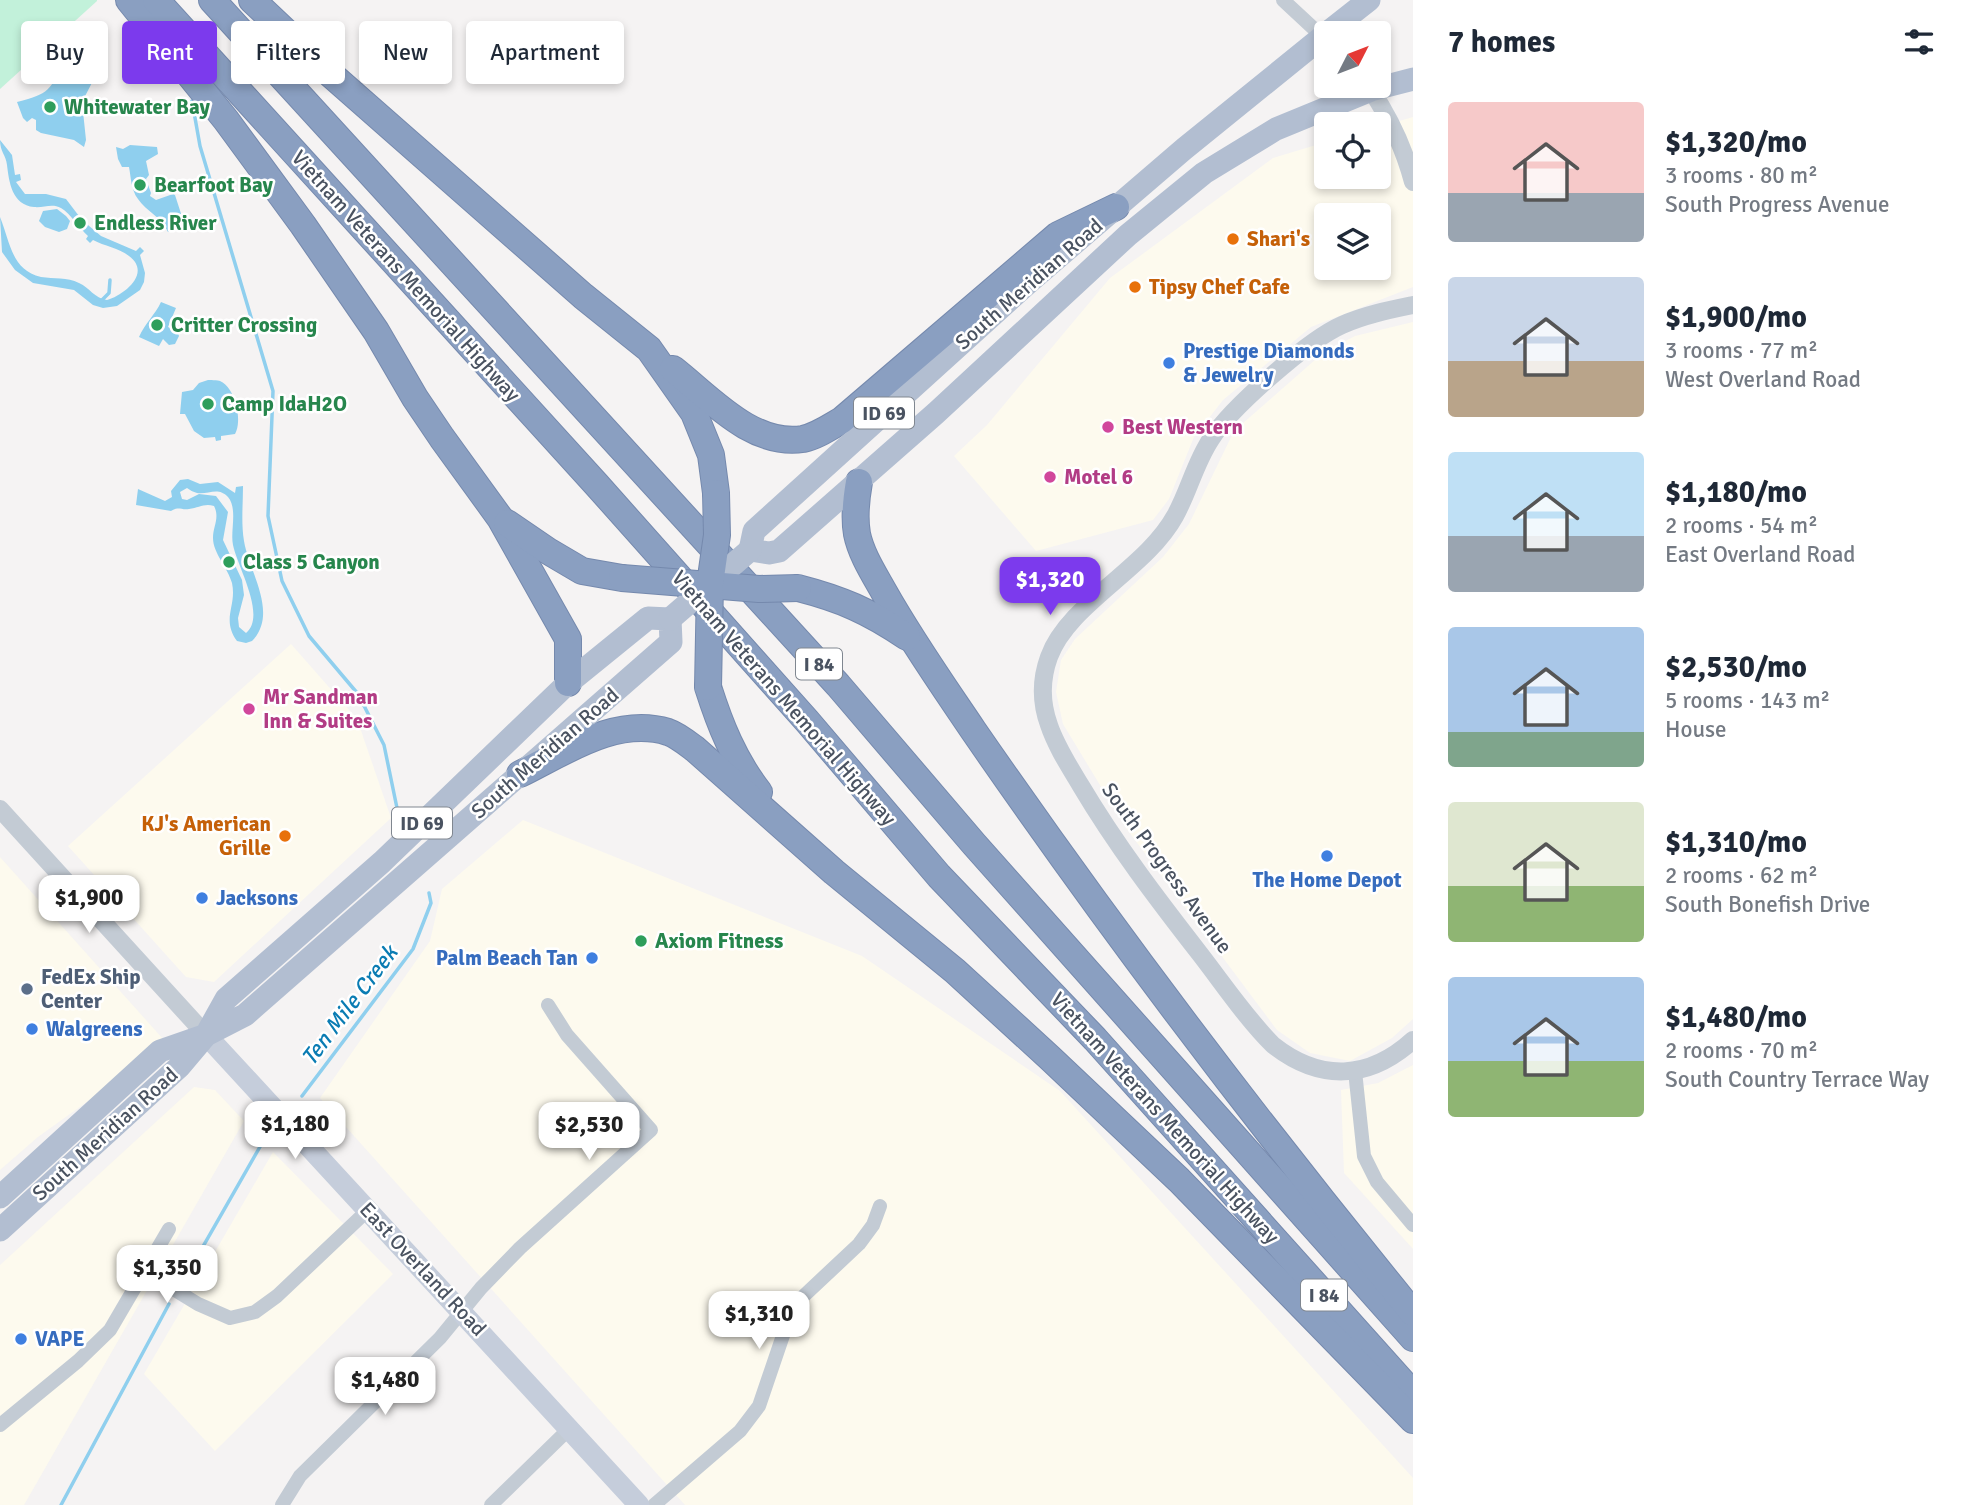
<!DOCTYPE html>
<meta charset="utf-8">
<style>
:root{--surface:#fff;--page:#f2f2f3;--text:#1f2937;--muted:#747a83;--accent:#7c3aed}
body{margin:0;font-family:Signika,sans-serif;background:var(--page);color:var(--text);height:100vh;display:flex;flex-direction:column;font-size:26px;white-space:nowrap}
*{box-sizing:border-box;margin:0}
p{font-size:23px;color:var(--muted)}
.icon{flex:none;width:38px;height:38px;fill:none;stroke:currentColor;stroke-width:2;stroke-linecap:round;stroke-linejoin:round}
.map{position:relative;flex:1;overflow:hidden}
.panel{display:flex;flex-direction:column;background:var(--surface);width:560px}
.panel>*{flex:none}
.top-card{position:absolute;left:21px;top:21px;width:665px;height:63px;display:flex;gap:14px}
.needle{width:46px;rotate:48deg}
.buttons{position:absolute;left:1314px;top:21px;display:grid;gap:14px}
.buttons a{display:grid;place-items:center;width:77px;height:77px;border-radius:7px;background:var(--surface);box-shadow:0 4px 10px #0003;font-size:35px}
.price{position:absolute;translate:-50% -60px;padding:0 16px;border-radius:14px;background:#fff;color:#222;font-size:23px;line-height:46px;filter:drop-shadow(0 2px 4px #0008)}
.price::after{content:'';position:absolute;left:50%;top:42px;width:21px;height:16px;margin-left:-10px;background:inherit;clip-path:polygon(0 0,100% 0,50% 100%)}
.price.current{background:var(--accent);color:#fff}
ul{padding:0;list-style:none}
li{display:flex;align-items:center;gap:21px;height:175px;padding:0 35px}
li span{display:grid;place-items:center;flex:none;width:196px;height:140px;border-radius:7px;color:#555}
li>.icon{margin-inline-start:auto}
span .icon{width:84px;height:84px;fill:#fffc;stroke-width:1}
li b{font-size:30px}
h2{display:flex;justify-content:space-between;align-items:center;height:84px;padding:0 35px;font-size:30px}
.pill{padding:0 24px;border-radius:7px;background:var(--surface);box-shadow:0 4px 10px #0003;font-size:24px;line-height:63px}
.pill.current{background:var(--accent);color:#fff}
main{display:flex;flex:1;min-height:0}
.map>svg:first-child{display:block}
.commercial{fill:#fdfaee;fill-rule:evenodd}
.green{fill:#c2f1da}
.water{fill:#8fcfee;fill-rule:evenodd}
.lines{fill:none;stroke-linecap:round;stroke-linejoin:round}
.stream{stroke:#8fcfee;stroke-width:3.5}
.motorway-casing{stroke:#7589ad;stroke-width:28}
.minor{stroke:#c3cbd4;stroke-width:14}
.tertiary{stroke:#c3cbd4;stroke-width:18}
.secondary{stroke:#c5cddb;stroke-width:21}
.primary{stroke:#b2bed1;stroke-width:23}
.motorway{stroke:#8a9fc1;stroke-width:26}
.motorway-bridge-casing{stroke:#7589ad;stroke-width:28;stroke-linecap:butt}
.primary-bridge{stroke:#b2bed1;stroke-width:23}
.motorway-bridge{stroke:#8a9fc1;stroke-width:26}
.leisure-dot{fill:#2e9e5b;stroke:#fff;stroke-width:2.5}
.food-dot{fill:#e8710a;stroke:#fff;stroke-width:2.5}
.shop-dot{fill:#3f7fe0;stroke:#fff;stroke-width:2.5}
.hotel-dot{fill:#d1479c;stroke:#fff;stroke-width:2.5}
.service-dot{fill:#5c6f8a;stroke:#fff;stroke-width:2.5}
.labels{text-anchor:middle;stroke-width:5;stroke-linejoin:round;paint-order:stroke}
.shield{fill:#fff;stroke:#808790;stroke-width:2}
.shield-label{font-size:19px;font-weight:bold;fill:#4a5361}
.leisure-label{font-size:21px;font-weight:bold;fill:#27864d;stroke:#fff;text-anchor:start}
.food-label{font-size:21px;font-weight:bold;fill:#c56008;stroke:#fff;text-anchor:start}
.street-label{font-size:21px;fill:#4a5361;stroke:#fff}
.shop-label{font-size:21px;font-weight:bold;fill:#366cbe;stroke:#fff;text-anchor:start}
.hotel-label{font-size:21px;font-weight:bold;fill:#b23c85;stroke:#fff;text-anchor:start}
.service-label{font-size:21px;font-weight:bold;fill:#4e5e75;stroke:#fff;text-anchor:start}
.water-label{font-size:23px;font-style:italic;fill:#0a7cb3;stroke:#fff}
</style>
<main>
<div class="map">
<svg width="1413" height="1505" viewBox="0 0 1413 1505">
<rect width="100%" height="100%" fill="#f5f3f3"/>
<g class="commercial">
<path d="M1413,117V287L1311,327L1223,400L1194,437L1169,499L1153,520L1036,551L954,456L987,425L1110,278L1273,158L1326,142V177H1379V127ZM1326,215H1379V268H1326Z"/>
<path d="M1413,322V1019L1392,1038L1350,1061L1310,1053L1277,1030L1126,828L1063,724L1056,692L1061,660L1075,639L1163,557L1189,524L1234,431L1324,352L1355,336Z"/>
<path d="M291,644L357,719L391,818L214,982L186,977L68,846Z"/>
<path d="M523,820L862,956L1060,1091L1413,1478V1505H685L320,1098L430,941L442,889Z"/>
<path d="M0,857L164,1040L95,1096L38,1137L0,1170Z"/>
<path d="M1413,1065V1249L1344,1173L1341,1090L1378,1083Z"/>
<path d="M194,1087L215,1090L244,1121L24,1505H0V1265Z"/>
<path d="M273,1152L393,1274L215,1451L144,1374Z"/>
</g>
<path class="green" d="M0,0H97V1L0,89Z"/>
<g class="water">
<path d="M65,60L96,75L82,102L86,140L84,147L74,140L41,133L36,130V120L32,118L27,122L23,118L17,102C51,93 49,91 65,60Z"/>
<path d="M0,140L12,155L15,175L20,174L21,180L16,182L25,194H46L66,199L82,220L101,236L136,251L140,247L144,251L140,255L145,273L144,282L140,290L117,306L103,308L93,305L74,290L33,283L15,270L2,252L0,217C10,241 11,270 41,277C54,279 67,277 79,283C90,288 94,298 107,300C124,295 152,273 129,256C119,248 104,246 93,240L90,243L86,239L88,236C79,228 71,214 61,208C52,203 44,208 34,207C12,205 9,182 7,165C6,155 0,152 0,140Z"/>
<path d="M130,145L157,147L158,154L146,161L149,175L146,179L151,193L150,196L156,200L173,194L175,195L185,226L168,232C161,216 147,212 138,199C131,190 131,177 129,167H122L118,159L116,147L123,149Z"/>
<path d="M57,209L66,216L70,221L67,229L59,232L45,227L39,221L43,211Z"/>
<path d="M161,302L176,308L168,327L177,331L179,336L175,344L169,345L163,339L159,346L139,337C145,323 155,315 161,302Z"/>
<path d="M208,380C208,380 219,380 220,381C235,387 243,421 235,434L221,436V440L216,441L215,437L204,438L194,431L185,414H180L182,392L193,390L199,383Z"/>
<path d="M188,479L200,484L218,482L235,493L236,487L243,486C243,504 241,523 244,541C249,572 279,613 252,641L246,643L237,641C221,619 237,606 232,583C228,568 213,553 213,538C213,526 220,518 214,506C204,503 199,508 189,509C180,510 179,506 171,511L136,505L138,489L165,501L172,497L171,491L180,480ZM187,488C190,490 193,492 197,493C208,495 218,486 228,497C238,509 230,531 233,545C237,566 267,616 246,633L239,627L238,618L244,595L242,580L223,540L228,512L216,496L199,494L187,500L182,499L180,492Z"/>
</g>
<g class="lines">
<g class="stream">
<path d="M192,101L200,146L273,391L268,516L282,581L309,636L358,694L384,745L397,808"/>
<path d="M100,302L109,293L110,280"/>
<path d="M302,1096L413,949L431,903L429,893"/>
<path d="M185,1278L261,1145"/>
<path d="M61,1505L169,1304"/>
</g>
<g class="motorway-casing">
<g id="motorway">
<path d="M129,0L226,120L303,225L376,331L415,398L442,438L500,518L568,639V683"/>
<path d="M156,0L596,484L807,721L939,876L1095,1039L1413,1394"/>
<path d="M212,0L838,685L974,844L1413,1338"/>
<path d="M252,0L327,71L583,296L649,349L694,413L711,455L716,493"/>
<path d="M673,369C709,397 752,447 803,439C817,436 830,427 842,420L1058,235L1116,207"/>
<path d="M859,482C856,499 854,517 857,534C861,554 874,574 884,592C911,640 942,684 973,730C1111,930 1259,1125 1413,1313"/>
<path d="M507,523L548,551L582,571L622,578"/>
<path d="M798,588C841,599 869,611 907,637"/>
<path d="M708,687C720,725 734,760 759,792"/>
<path d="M520,774C565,752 616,716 668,732C677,735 687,743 695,749L834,872L955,971L1050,1058L1179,1180L1413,1420"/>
</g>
</g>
<g class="minor">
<path d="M1283,0L1326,40"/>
<path d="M1355,1071L1364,1156L1377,1182L1413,1225"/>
<path d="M144,1271L198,1304L230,1318L255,1312L277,1296L368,1210"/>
<path d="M0,1425L78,1361L110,1330L169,1229"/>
<path d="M282,1505L300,1476L440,1338L481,1288L520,1248L651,1130L567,1035L548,1005"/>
<path d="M491,1505L569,1429"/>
<path d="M654,1505L740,1431L759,1406L793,1306L859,1244L873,1225L880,1206"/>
</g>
<g class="tertiary">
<path d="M1371,90C1391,120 1404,148 1413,182"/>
<path d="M1413,305C1389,310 1364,315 1342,325C1308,340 1231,408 1211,439C1195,463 1189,491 1175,516C1146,569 1068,604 1049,657C1041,679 1041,703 1049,725C1056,746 1069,766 1081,786C1116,845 1158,900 1200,954C1224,985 1246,1018 1273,1045C1320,1082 1369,1080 1413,1040"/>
<path d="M0,809L206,1035"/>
</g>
<path class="secondary" d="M206,1035L639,1505"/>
<g class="primary">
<path d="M1327,33L1369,0"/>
<path d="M1326,34L1184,149L1028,283L754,531L750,550L769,553L779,551L936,413L1128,235L1204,173L1276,129L1371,90L1413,79"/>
<path d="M0,1197L160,1051L206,1035L245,1015L671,642L670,619L648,618L568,683L382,862L226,999L206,1035L179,1067L0,1230"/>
</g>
<use href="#motorway" class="motorway"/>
<g class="motorway-bridge-casing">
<g id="motorway-bridge">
<path d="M622,578L759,589L798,588"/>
<path d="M708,687L710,584L717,535L716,493"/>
</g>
</g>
<path class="primary-bridge" d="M670,619L750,550"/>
<use href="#motorway-bridge" class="motorway-bridge"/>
</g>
<g class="leisure-dot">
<circle cx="50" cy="107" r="7"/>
<circle cx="140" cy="185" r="7"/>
<circle cx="80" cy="223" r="7"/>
<circle cx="157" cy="325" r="7"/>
<circle cx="208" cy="404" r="7"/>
<circle cx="229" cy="562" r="7"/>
<circle cx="641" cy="941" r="7"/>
</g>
<g class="food-dot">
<circle cx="1233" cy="239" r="7"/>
<circle cx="1135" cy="287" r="7"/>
<circle cx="285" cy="836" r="7"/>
</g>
<g class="shop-dot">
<circle cx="1169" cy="363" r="7"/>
<circle cx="1327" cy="856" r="7"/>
<circle cx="202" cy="898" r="7"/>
<circle cx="592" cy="958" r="7"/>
<circle cx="32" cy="1029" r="7"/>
<circle cx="21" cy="1339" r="7"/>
</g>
<g class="hotel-dot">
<circle cx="1108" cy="427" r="7"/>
<circle cx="1050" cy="477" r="7"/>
<circle cx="249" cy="709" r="7"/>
</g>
<circle class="service-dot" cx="27" cy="989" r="7"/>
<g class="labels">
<g class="shield">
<rect x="854" y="397.5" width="60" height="31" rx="5"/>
<rect x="796" y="648.5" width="46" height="31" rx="5"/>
<rect x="392" y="807.5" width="60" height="31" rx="5"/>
<rect x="1301" y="1279.5" width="46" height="31" rx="5"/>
</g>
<g class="shield-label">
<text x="884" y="420">ID 69</text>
<text x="819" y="671">I 84</text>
<text x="422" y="830">ID 69</text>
<text x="1324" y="1302">I 84</text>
</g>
<g class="leisure-label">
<text x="64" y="114">Whitewater Bay</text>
<text x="154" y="192">Bearfoot Bay</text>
<text x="94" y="230">Endless River</text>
<text x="171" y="332">Critter Crossing</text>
<text x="222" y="411">Camp IdaH2O</text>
<text x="243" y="569">Class 5 Canyon</text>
<text x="655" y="948">Axiom Fitness</text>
</g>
<g class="food-label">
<text x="1247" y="246">Shari's</text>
<text x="1149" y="294">Tipsy Chef Cafe</text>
<text x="271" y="831" text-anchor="end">KJ's American<tspan x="271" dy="24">Grille</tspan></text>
</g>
<g class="street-label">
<text transform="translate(406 276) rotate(48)" y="7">Vietnam Veterans Memorial Highway</text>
<text transform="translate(1029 284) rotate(-41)" y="7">South Meridian Road</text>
<text transform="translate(784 698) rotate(49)" y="7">Vietnam Veterans Memorial Highway</text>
<text transform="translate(545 753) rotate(-41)" y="7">South Meridian Road</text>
<text transform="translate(1167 868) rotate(54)" y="7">South Progress Avenue</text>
<text transform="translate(1165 1118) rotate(48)" y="7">Vietnam Veterans Memorial Highway</text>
<text transform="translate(105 1134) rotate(-42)" y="7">South Meridian Road</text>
<text transform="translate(423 1269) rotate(47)" y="7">East Overland Road</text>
</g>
<g class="shop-label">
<text x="1183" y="358">Prestige Diamonds<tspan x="1183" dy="24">&amp; Jewelry</tspan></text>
<text x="1327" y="887" text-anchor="middle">The Home Depot</text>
<text x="216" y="905">Jacksons</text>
<text x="578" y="965" text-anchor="end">Palm Beach Tan</text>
<text x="46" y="1036">Walgreens</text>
<text x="35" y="1346">VAPE</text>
</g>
<g class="hotel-label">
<text x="1122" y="434">Best Western</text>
<text x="1064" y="484">Motel 6</text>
<text x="263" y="704">Mr Sandman<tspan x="263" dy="24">Inn &amp; Suites</tspan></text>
</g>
<g class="service-label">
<text x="41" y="984">FedEx Ship<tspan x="41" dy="24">Center</tspan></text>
</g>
<g class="water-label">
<text transform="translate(349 1005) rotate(-53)" y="8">Ten Mile Creek</text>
</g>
</g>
</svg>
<div class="buttons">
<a><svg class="needle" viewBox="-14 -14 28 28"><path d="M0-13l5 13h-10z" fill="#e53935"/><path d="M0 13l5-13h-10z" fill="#747a83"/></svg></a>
<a><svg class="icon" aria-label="locate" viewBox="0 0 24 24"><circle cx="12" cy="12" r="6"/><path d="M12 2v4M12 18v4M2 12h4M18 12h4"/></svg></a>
<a><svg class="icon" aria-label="layers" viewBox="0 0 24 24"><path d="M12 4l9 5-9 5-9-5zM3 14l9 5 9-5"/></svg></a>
</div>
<b class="price current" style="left:1050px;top:617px">$1,320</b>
<b class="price" style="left:89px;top:935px">$1,900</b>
<b class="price" style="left:295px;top:1161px">$1,180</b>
<b class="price" style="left:589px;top:1162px">$2,530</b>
<b class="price" style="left:167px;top:1305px">$1,350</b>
<b class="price" style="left:759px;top:1351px">$1,310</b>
<b class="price" style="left:385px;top:1417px">$1,480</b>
<div class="top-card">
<a class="pill">Buy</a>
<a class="pill current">Rent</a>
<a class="pill">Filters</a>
<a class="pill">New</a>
<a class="pill">Apartment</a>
</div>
</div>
<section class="panel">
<h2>7 homes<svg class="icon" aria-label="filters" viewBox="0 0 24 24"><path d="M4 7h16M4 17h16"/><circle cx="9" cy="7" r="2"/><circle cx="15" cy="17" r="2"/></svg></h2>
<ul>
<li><span style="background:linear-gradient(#f6c9c9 65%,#9aa5b1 0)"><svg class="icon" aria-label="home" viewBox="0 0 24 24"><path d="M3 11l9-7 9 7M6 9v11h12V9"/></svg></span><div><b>$1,320/mo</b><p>3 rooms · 80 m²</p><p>South Progress Avenue</p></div></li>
<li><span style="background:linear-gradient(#c9d6e8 60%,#b9a48a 0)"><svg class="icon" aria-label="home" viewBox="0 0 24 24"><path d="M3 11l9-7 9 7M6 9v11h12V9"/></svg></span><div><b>$1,900/mo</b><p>3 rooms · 77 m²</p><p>West Overland Road</p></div></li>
<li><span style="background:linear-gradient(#bfe0f5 60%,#9aa5b1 0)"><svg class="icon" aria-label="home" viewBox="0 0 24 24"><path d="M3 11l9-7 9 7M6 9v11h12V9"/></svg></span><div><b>$1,180/mo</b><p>2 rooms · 54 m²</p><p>East Overland Road</p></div></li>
<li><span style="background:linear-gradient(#a9c7e8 75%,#7fa58c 0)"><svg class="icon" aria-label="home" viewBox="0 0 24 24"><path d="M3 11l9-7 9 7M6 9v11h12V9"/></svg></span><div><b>$2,530/mo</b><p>5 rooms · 143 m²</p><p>House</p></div></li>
<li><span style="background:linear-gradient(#dfe7d0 60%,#8fb573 0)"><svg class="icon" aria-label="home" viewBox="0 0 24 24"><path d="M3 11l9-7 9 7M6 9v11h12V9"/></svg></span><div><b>$1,310/mo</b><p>2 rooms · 62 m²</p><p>South Bonefish Drive</p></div></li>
<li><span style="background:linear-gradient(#a9c7e8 60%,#8fb573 0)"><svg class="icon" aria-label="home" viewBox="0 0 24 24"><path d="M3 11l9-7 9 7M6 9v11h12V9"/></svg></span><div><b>$1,480/mo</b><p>2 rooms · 70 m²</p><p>South Country Terrace Way</p></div></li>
</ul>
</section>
</main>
